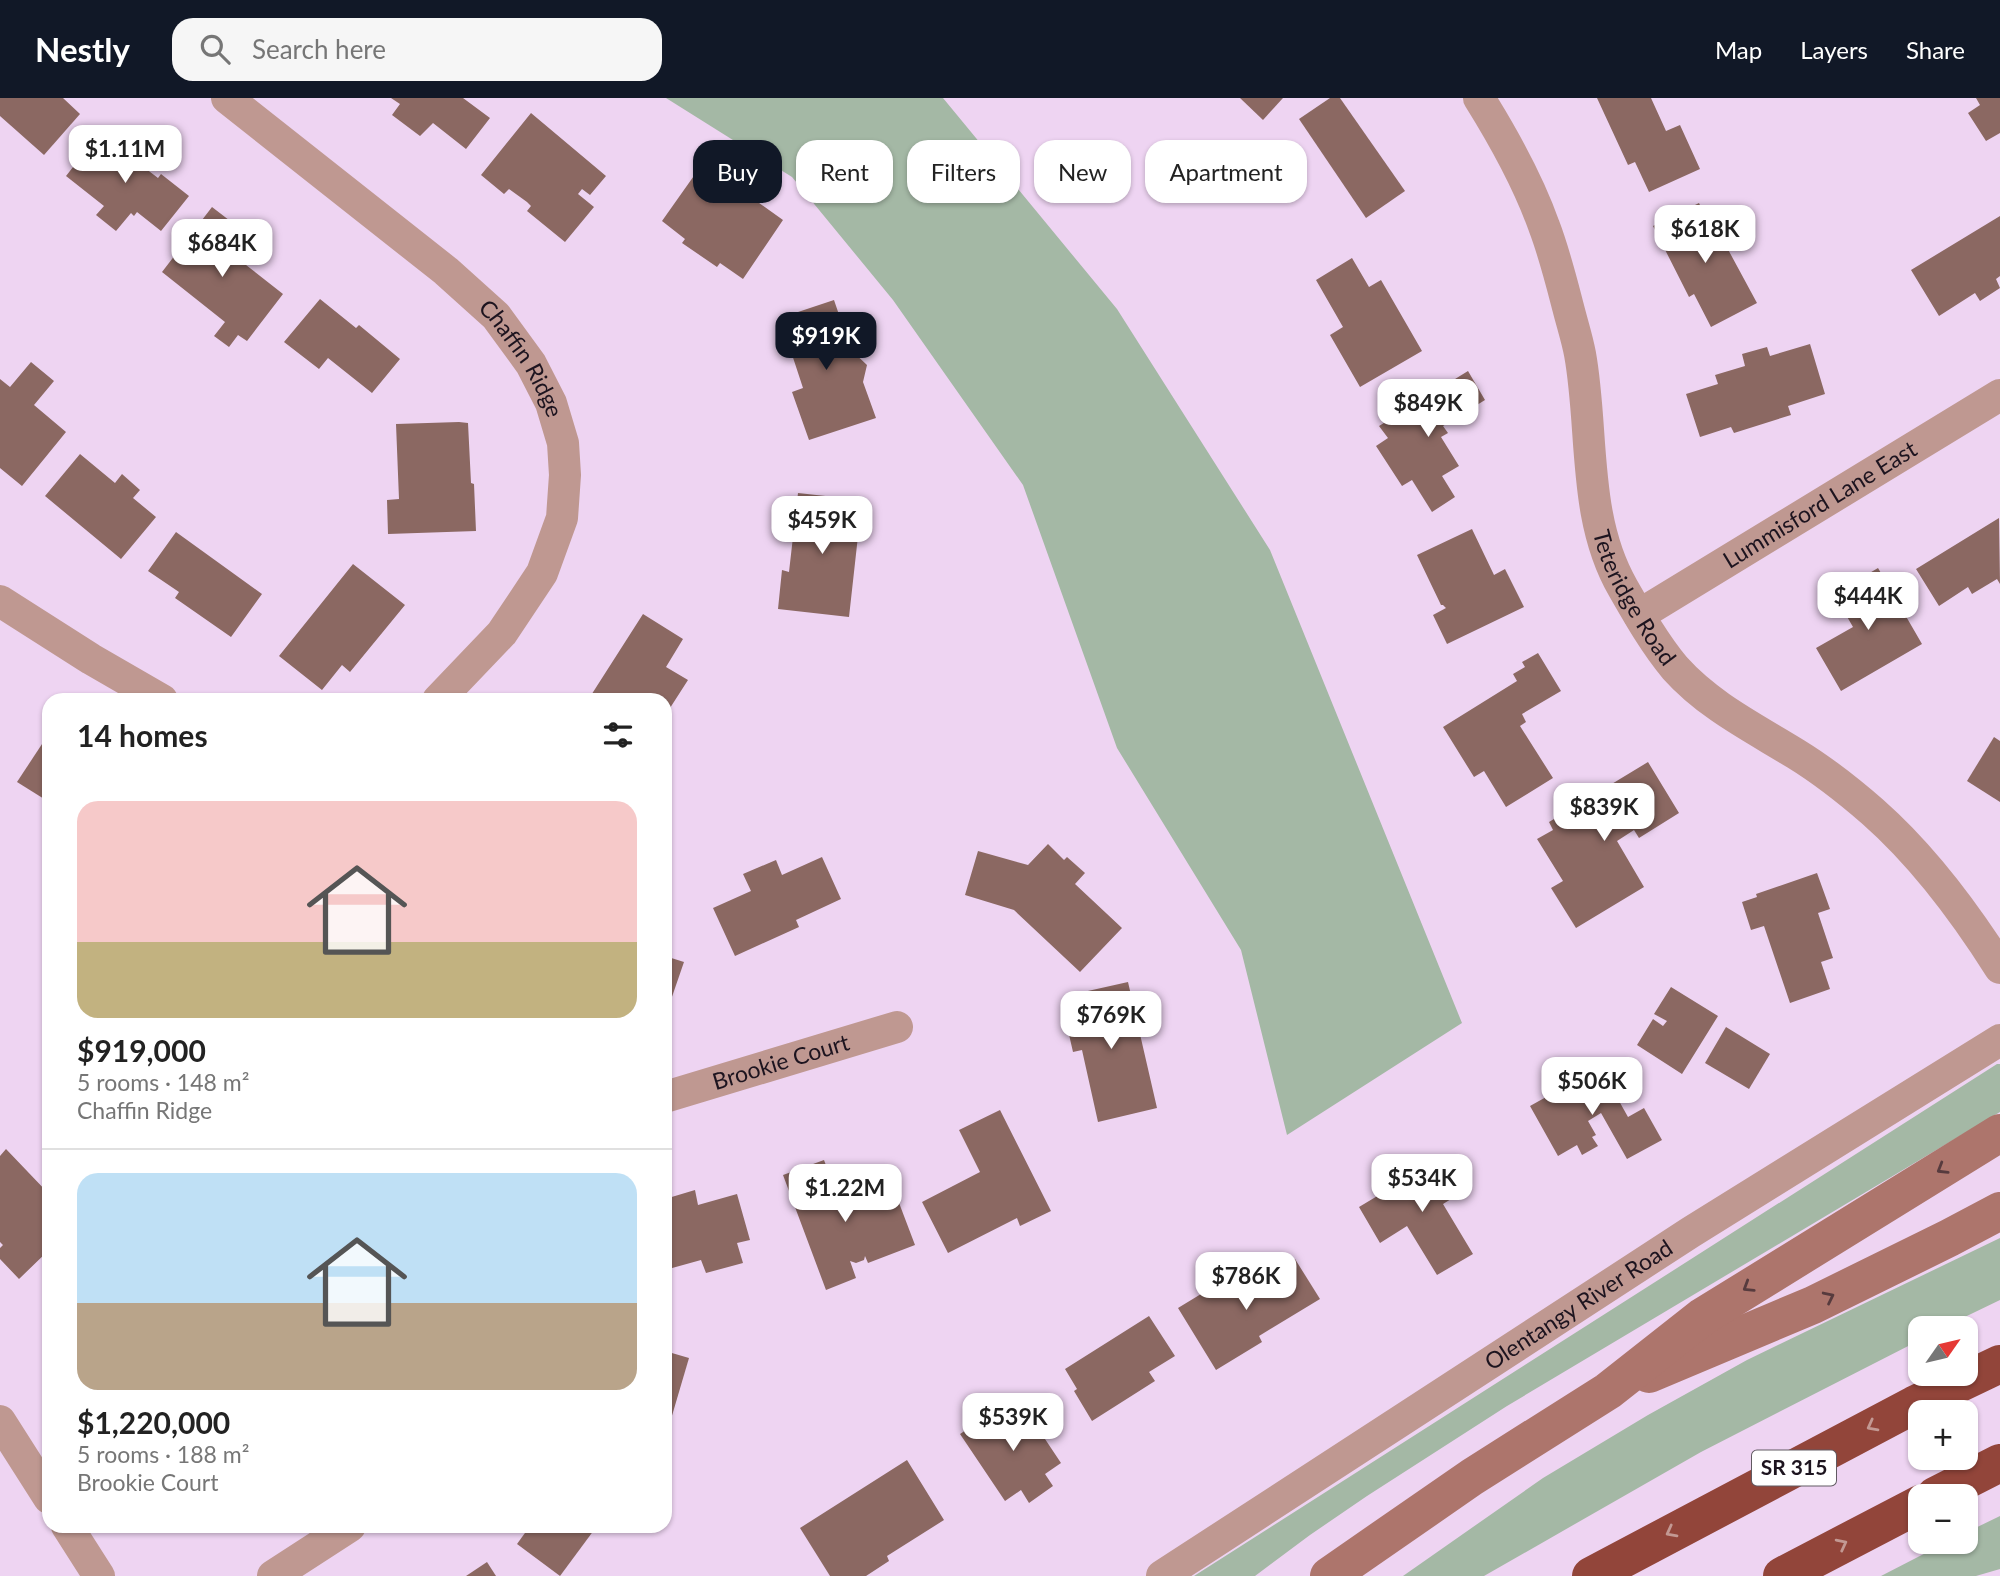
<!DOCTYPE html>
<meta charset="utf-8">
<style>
:root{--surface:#fff;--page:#f6f6f6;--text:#222;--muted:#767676;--line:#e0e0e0;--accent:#111827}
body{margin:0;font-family:Lato,sans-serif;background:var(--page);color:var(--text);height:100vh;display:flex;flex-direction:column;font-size:26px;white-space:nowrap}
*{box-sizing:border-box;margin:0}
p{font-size:23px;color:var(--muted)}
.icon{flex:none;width:38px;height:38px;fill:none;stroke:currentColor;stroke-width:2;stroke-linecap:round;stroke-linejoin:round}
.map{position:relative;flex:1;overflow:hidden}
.details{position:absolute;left:42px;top:595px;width:630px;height:840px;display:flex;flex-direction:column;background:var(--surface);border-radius:21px;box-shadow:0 2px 5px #0004}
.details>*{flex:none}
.hud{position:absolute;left:693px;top:42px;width:665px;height:63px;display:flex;gap:14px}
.needle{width:46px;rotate:56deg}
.tools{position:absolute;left:1908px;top:1218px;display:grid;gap:14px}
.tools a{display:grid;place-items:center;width:70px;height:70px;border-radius:14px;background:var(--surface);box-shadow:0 2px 5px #0004;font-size:35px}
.price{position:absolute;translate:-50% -60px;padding:0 16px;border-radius:14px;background:#fff;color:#222;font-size:23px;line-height:46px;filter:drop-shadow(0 2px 4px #0008)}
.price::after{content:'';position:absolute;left:50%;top:42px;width:21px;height:16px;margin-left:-10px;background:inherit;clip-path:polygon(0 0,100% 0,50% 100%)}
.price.active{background:var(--accent);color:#fff}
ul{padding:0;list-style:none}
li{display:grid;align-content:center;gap:14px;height:371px;padding:0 35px}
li+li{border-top:2px solid var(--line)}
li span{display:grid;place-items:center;height:217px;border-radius:21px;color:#555}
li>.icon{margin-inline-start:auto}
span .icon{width:126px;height:126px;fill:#fffc;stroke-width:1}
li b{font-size:30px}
h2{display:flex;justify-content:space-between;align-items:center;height:84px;padding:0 35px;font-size:30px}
.tag{padding:0 24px;border-radius:21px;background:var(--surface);box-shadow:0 2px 5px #0004;font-size:24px;line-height:63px}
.tag.active{background:var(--accent);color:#fff}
header{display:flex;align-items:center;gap:42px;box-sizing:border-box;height:98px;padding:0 35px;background:var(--accent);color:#fff}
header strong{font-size:33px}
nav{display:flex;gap:38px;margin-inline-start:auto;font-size:24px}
.search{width:490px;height:63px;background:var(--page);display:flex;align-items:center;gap:18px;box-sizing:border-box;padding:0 24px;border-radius:21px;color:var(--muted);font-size:26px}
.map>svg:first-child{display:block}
.green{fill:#a4b8a5}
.building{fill:#8b6862}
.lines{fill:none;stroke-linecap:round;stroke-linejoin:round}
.street{stroke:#bf9891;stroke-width:32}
.secondary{stroke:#ad756c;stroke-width:38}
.highway{stroke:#92453a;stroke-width:38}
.oneway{stroke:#573b3e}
.oneway2{stroke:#c39993}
.labels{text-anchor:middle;stroke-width:5;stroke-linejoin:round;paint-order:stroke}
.shield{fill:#fff;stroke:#615a62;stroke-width:2}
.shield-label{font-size:21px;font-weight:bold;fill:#1d141f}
.street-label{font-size:23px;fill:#1d141f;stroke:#fff}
</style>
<header>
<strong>Nestly</strong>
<div class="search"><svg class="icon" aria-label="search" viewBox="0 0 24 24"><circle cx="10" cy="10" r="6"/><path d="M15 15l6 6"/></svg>Search here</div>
<nav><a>Map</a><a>Layers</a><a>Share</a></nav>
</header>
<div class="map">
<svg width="2000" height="1478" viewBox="0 0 2000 1478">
<rect width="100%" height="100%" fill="#eed4f2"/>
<g class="green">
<path d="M666,0H943L1117,211L1270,452L1462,925L1287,1037L1241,852L1117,650L1023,387L893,202L792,79Z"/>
<path d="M1997,966H2000V1014L1507,1308L1367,1398L1310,1437L1255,1478H1194Z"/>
<path d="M2000,1140V1202L1942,1230H1920V1242L1701,1354L1484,1478H1403L1543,1380L1648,1317L1747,1262Z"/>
<path d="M2000,1418V1471L1976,1478H1881L1947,1444H1965V1435Z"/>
</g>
<g class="building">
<path d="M0,0H63L80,16L44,57L0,18Z"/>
<path d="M391,0H463L490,20L466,51L433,25L420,38L392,17L400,6Z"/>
<path d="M1240,0H1283L1263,22Z"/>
<path d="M1330,0H1340L1405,93L1366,120L1299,21Z"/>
<path d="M1597,0H1651L1666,33L1680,27L1700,71L1649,94L1635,64L1628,67Z"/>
<path d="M1976,0H2000V35L1986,43L1968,15L1980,7Z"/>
<path d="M531,15L606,78L590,97L582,91L578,96L594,109L565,144L527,113L531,108L527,104L509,91L504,96L481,77Z"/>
<path d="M102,32L143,65L141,67L158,80L161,76L189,98L161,133L137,114L134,118L131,115L116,133L96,117L104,108L66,78Z"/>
<path d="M703,65L783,122L743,181L720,165L717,169L682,145L685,141L662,123Z"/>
<path d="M1699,105L1718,146L1724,144L1757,205L1711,229L1694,196L1689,199L1653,128Z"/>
<path d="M212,109L238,129L223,149L283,196L247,243L238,237L229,249L214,238L225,224L162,174Z"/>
<path d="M2000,118V178L1996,181L2000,190L1980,203L1975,195L1939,218L1911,172Z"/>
<path d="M1352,160L1369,189L1381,182L1422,253L1360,289L1330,237L1343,229L1316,182Z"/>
<path d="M320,201L356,230L359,227L400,261L372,295L328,260L319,271L284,244Z"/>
<path d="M834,202L851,252L867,267L863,284L876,320L809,342L792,294L803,290L780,220Z"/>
<path d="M1810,246L1825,296L1788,308L1791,317L1734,335L1731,329L1700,339L1686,296L1718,286L1715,277L1745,268L1742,256L1767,249L1770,258Z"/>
<path d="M31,264L54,283L34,307L66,334L22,388L0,370V281L10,289Z"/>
<path d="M1468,273L1485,302L1443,328L1448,335L1441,339L1459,368L1442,378L1455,399L1432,414L1412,382L1402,388L1376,348L1388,340L1379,328Z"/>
<path d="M459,324L468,325L471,385L474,386L476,433L388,436L387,402L399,401L396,326Z"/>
<path d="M80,356L115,385L122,376L140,392L133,400L156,419L121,461L45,398Z"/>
<path d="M798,395L862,402L849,519L778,511L782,472L789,474Z"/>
<path d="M1999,420L2000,486L1997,481L1972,496L1968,489L1939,508L1916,471Z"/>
<path d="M1472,431L1494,477L1505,471L1524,509L1447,546L1433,517L1446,510L1443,507H1441L1417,457Z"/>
<path d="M176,434L262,496L231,539L175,500L179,494L148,473Z"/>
<path d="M353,466L405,507L350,574L342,567L322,592L279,558Z"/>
<path d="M1878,470L1922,546L1841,593L1816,550L1853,529L1834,496Z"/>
<path d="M643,516L683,541L666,569L688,582L670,610L665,607V602H657L650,598L648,602H588Z"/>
<path d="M1538,555L1561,593L1522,616L1526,624L1520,628L1553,680L1506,709L1484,673L1474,679L1443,629L1517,583L1513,576L1525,569L1522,564Z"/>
<path d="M1994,639L2000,643V704L1967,683Z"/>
<path d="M44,643L49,646V704L17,684Z"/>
<path d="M1648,664L1679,715L1639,740L1634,732L1617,743L1644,789L1576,830L1551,790L1563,783L1537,741L1553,732L1549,724Z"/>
<path d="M1048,746L1064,762L1067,759L1085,775L1075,786L1122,830L1080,874L1014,812L965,797L978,753L1028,767Z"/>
<path d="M822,759L841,801L796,822L799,829L735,858L713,810L751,793L743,776L776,762L782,777Z"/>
<path d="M1817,775L1830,811L1818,815L1833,860L1821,864L1830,891L1790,905L1764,828L1751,832L1742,804L1757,799L1756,796Z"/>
<path d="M665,858L684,864L665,919Z"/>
<path d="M1128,884L1157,1010L1098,1024L1082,952L1073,954L1062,906L1071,903L1070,897Z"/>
<path d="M1671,889L1718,918L1682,976L1637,947L1653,921L1663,928L1667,923L1654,916Z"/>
<path d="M1726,929L1770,956L1749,991L1705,965Z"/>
<path d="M1600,969L1628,1019L1644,1010L1662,1042L1627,1061L1601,1015L1588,1023L1596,1037L1592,1039L1598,1048L1582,1057L1577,1047L1558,1058L1530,1008Z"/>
<path d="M1000,1012L1051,1113L1020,1128L1017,1120L948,1155L922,1104L980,1074L959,1032Z"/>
<path d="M6,1051L49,1096V1114L46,1117L49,1120V1152L19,1181L0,1161V1150L3,1147L0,1144V1058Z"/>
<path d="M1444,1058L1464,1093L1443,1106L1473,1156L1437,1177L1407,1128L1380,1145L1359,1109Z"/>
<path d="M824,1062L841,1108L893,1089L915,1147L868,1165L865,1158L864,1162L856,1165L850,1163L856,1180L826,1192L783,1077Z"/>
<path d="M695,1092L698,1107L737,1096L750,1142L737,1145L743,1165L706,1175L701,1162L665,1172V1101Z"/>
<path d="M1295,1161L1320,1201L1259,1238L1262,1244L1216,1272L1178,1210L1224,1182L1234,1197Z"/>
<path d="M1149,1218L1175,1258L1149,1274L1155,1283L1092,1323L1074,1293L1077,1291L1065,1271Z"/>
<path d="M665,1253L689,1260L666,1338H665Z"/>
<path d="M1019,1302L1061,1365L1045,1376L1053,1388L1029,1405L1021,1392L1005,1403L960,1336L989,1317L991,1320Z"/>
<path d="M907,1362L944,1422L887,1458L889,1463L866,1478H830L800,1430Z"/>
<path d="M530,1428H597L560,1478L517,1446Z"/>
<path d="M487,1464L496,1478H466Z"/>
</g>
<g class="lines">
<g class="street">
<path id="s1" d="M227,0L446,173L496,218L531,266L551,305L563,345L565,377L562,420L542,475L502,535L438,602"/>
<path id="s2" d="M1479,0C1504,40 1528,83 1544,128C1554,154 1561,182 1568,209C1572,225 1577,240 1580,256C1594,333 1582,419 1623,490C1639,518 1655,546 1675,570C1709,608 1754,630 1796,656C1822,672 1850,694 1873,714C1924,759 1964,813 2000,870"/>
<path d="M0,503L91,561L162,602"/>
<path id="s3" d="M1639,517L2000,297"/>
<path id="s4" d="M665,999L897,929"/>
<path d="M0,1323L49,1400"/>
<path d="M67,1428L99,1478"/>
<path d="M273,1478L350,1428"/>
<path id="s5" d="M1162,1478L1691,1134L2000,942"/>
</g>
<g class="secondary">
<path d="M1649,1276L1813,1207L1949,1140L2000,1113"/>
<path d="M1329,1478L1472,1379L1608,1293L1702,1219L2000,1035"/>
</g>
<g class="highway">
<path d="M1935,1398L2000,1365"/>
<path d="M1591,1478L1914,1307L2000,1266"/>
<path d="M1782,1478L1920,1406"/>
</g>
</g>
<defs><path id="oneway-chevron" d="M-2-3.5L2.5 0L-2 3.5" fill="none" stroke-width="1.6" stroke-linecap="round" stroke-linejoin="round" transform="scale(1.75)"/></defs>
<g class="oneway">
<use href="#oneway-chevron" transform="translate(1942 1071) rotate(149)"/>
<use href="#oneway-chevron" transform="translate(1748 1189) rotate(148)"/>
<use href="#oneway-chevron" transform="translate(1829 1199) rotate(-26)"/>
</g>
<g class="oneway2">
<use href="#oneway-chevron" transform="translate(1872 1328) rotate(152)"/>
<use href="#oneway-chevron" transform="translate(1671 1434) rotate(152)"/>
<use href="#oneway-chevron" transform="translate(1842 1446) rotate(-27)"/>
</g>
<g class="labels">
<rect class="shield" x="1752" y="1352.5" width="84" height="35" rx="5"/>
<g class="shield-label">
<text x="1794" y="1377">SR 315</text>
</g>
<g class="street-label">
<text dy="8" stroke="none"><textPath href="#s1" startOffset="396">Chaffin Ridge</textPath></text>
<text dy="8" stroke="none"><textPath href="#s3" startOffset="212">Lummisford Lane East</textPath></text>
<text dy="8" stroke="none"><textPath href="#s2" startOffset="530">Teteridge Road</textPath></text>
<text dy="8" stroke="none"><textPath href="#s4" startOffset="121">Brookie Court</textPath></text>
<text dy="8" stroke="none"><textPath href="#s5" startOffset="497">Olentangy River Road</textPath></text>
</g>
</g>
</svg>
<div class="tools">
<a><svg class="needle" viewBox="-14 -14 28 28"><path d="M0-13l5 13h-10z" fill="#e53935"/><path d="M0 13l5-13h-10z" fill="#767676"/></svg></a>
<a>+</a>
<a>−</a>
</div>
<b class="price" style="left:125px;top:87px">$1.11M</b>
<b class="price" style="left:1705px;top:167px">$618K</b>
<b class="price" style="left:222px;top:181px">$684K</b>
<b class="price active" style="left:826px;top:274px">$919K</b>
<b class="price" style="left:1428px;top:341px">$849K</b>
<b class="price" style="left:822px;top:458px">$459K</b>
<b class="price" style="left:1868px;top:534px">$444K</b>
<b class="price" style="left:1604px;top:745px">$839K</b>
<b class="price" style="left:1111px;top:953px">$769K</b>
<b class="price" style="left:1592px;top:1019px">$506K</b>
<b class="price" style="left:1422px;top:1116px">$534K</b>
<b class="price" style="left:845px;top:1126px">$1.22M</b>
<b class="price" style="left:1246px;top:1214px">$786K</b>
<b class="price" style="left:1013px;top:1355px">$539K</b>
<div class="hud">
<a class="tag active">Buy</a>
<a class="tag">Rent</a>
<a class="tag">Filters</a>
<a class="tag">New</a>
<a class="tag">Apartment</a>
</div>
<section class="details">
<h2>14 homes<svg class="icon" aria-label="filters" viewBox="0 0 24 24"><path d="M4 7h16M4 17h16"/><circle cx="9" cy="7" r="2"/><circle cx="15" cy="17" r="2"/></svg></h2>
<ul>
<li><span style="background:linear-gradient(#f6c9c9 65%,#c2b280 0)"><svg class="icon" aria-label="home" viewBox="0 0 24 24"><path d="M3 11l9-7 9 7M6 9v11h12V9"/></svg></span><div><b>$919,000</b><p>5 rooms · 148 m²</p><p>Chaffin Ridge</p></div></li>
<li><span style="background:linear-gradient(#bfe0f5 60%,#b9a48a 0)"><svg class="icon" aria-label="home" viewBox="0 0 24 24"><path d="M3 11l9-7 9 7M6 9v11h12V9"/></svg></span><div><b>$1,220,000</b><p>5 rooms · 188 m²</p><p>Brookie Court</p></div></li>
</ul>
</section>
</div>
